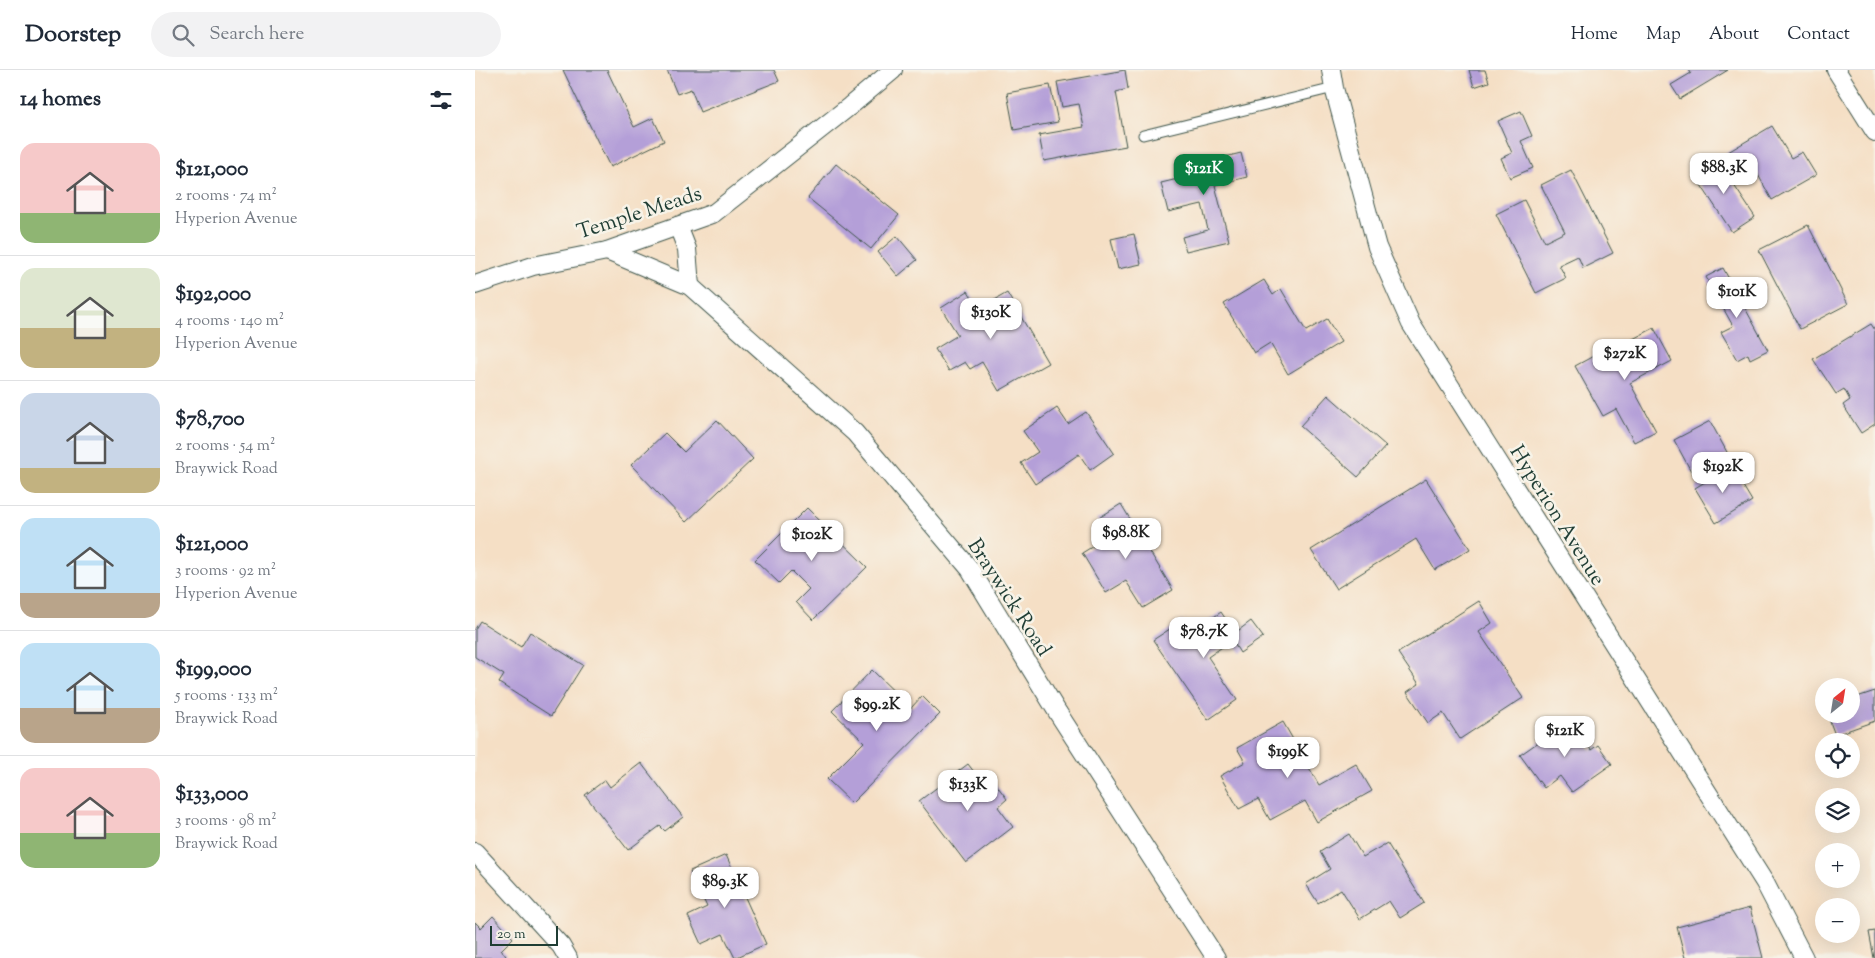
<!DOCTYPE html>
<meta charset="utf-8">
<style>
:root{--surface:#fff;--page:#f2f2f3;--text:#1f2937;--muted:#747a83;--line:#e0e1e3;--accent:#0b8043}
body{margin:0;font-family:"Sorts Mill Goudy",serif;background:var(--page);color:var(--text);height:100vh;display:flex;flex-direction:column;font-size:19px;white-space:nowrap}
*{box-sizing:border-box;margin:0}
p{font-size:16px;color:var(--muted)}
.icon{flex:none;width:28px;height:28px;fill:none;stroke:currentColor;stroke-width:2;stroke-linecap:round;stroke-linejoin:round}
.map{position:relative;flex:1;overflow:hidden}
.panel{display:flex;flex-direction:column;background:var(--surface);width:475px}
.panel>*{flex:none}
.needle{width:32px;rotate:30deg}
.controls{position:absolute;left:1340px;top:608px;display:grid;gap:10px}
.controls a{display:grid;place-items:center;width:45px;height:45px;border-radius:50%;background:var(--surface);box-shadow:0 5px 20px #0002;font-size:25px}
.scale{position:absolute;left:15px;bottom:12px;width:68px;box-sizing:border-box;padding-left:5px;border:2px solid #1f3d34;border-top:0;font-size:14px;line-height:18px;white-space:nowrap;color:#1f3d34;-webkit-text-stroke:4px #f7f3e8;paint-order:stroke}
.price{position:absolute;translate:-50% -42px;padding:0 11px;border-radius:10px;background:#fff;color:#222;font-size:16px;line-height:32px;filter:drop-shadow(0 1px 2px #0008)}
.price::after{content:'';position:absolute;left:50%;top:30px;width:15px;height:11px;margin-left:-8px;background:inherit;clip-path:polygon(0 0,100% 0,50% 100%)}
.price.on{background:var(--accent);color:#fff}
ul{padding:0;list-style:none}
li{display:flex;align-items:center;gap:15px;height:125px;padding:0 20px}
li+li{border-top:1px solid var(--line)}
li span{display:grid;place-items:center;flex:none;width:140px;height:100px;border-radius:15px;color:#555}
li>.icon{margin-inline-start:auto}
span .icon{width:60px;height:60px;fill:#fffc;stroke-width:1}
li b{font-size:21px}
h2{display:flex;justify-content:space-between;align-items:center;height:60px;padding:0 20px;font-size:21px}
header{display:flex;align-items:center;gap:30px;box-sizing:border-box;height:70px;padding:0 25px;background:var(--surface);border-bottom:1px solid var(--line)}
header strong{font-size:24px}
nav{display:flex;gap:28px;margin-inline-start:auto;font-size:18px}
.search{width:350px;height:45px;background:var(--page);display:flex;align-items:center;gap:12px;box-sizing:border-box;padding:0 18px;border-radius:28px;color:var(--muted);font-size:19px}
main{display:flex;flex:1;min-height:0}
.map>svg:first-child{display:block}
.building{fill:#b49fd8}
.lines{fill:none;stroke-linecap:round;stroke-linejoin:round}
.service-casing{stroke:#3f554a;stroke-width:11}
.minor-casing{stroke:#3f554a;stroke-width:20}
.service{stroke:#fff;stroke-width:9}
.minor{stroke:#fff;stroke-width:18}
.labels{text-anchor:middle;stroke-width:5;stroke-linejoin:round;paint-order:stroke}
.street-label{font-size:21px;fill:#1f3d34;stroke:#f7f3e8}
</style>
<header>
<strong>Doorstep</strong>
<div class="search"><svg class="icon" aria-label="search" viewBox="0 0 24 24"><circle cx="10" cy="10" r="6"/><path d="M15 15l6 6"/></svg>Search here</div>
<nav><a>Home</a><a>Map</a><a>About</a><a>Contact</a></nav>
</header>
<main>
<section class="panel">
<h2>14 homes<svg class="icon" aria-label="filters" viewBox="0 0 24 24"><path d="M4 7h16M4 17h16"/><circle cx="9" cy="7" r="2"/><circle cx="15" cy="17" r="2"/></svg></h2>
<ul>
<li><span style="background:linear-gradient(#f6c9c9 70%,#8fb573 0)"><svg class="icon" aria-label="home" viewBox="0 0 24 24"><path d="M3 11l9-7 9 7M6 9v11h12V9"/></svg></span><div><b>$121,000</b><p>2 rooms · 74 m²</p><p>Hyperion Avenue</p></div></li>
<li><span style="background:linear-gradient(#dfe7d0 60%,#c2b280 0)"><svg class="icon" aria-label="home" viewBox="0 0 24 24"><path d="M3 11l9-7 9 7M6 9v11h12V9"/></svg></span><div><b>$192,000</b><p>4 rooms · 140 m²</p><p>Hyperion Avenue</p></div></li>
<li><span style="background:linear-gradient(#c9d6e8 75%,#c2b280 0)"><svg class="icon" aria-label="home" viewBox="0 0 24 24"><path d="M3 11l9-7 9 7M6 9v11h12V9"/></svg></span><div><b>$78,700</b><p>2 rooms · 54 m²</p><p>Braywick Road</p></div></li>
<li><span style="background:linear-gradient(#bfe0f5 75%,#b9a48a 0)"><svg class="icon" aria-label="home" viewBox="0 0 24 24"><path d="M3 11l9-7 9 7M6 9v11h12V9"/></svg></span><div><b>$121,000</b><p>3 rooms · 92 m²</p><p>Hyperion Avenue</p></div></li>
<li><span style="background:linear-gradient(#bfe0f5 65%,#b9a48a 0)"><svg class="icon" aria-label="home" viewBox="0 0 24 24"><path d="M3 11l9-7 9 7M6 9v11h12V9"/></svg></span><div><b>$199,000</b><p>5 rooms · 133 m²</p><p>Braywick Road</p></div></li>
<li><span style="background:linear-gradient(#f6c9c9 65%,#8fb573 0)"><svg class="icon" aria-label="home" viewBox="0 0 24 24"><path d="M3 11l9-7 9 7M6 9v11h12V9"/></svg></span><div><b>$133,000</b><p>3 rooms · 98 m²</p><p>Braywick Road</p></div></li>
</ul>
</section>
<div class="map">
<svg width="1400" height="888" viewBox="0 0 1400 888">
<rect width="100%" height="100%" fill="#f7f3e8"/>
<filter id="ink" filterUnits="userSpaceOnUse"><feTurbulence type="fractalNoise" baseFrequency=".02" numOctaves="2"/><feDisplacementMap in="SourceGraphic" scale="10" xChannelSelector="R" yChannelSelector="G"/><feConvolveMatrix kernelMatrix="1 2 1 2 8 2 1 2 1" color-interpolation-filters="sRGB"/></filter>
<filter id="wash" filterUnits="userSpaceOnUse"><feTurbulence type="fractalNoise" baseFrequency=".0096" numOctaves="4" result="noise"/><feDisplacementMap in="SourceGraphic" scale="20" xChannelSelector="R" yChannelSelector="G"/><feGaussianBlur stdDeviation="1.12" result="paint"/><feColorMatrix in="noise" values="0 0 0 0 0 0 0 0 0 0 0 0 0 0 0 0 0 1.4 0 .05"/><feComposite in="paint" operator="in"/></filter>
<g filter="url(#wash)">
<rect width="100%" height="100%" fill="#f5dfc5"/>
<g id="blocks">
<g class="building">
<path d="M88,0H132L159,57L178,48L189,71L135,97Z"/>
<path d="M192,0H299L304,11L225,42L216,19L202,24Z"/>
<path d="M650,0L653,19L641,22L651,76L569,91L564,65L609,57L604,34L587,37L582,12Z"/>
<path d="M994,0H1010L1014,12L999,17Z"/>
<path d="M1214,0H1253L1205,29L1196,15L1216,3Z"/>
<path d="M575,15L583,52L539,60L532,23Z"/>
<path d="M1046,41L1057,66L1046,71L1058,98L1035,108L1026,88L1037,83L1023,51Z"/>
<path d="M1297,56L1316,88L1327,82L1341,105L1297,130L1282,103L1265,113L1248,85Z"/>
<path d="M766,83L772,107L740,115L754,171L711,181L707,167L733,160L727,134L693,142L686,113L711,107L709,97Z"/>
<path d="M1241,88L1280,147L1257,162L1218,103Z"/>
<path d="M361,94L424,145L396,179L333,128Z"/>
<path d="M1096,100L1138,183L1108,198L1103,186L1084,195L1091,208L1061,223L1021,144L1049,130L1070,172L1090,162L1066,115Z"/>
<path d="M1333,155L1373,234L1325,259L1284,180Z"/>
<path d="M659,164L666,194L643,199L636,169Z"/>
<path d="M422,166L442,190L423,206L403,182Z"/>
<path d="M1248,198L1293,280L1275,289L1273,284L1262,290L1246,262L1258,256L1231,207Z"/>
<path d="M789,210L798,225L806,219L831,261L852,249L866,272L813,304L795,273L779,283L749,234Z"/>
<path d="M493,221L504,239L532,223L573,293L524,321L507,292L495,299L490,292L474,301L460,279L483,265L466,238Z"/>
<path d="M1396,254L1400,260V354L1386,363L1368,335L1375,330L1369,319L1361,324L1338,289Z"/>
<path d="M1179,258L1197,291L1155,313L1181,361L1159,372L1141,339L1128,346L1100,296L1126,282L1133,294L1159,281L1154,271Z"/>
<path d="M853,325L911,376L883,407L825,356Z"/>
<path d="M582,338L593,354L611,342L639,383L615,400L604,384L560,414L546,393L563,382L548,361Z"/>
<path d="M242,350L278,389L211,452L156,395L190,363L209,382Z"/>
<path d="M1235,351L1253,384L1217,403L1199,370Z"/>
<path d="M1256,396L1277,431L1241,453L1220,418Z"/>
<path d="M951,409L995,479L960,500L941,469L861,519L836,480Z"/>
<path d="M646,434L698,520L668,538L651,511L631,523L607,483L633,467L622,449Z"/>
<path d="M332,438L392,497L338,550L321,532L334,519L316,501L304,513L280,490Z"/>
<path d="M1004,531L1017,553L1004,562L1048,628L985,669L968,643L953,653L932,622L944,614L923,583Z"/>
<path d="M746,542L760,563L776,551L788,567L765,583L757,570L733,587L762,630L733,650L678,570L707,551L716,563Z"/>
<path d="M5,551L46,577L55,562L108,595L76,646L24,613L29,605L0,587V559Z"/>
<path d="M397,600L436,638L447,626L465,644L377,733L352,709L389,672L357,641Z"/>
<path d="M1400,621V651L1360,665L1352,644H1376V629Z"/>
<path d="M1095,650L1116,680L1123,675L1137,694L1097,722L1085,706L1069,718L1045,685Z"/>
<path d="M808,652L844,715L881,694L897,721L842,752L830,731L795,750L783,729L764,739L745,706L770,692L762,678Z"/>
<path d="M166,693L208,747L190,761L185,756L153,780L110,725L130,710L135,717Z"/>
<path d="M493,694L509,715L517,709L532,729L523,737L538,757L491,793L444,731Z"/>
<path d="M874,764L888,787L912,773L949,833L925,848L914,831L885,849L866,819L843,833L831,814L855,799L845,782Z"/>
<path d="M251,785L291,874L260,888L248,864L226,874L213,846L232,837L215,801Z"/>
<path d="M1275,838L1288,888H1210L1202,857Z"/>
<path d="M18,846L38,868L26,880L31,886L29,888H0V852L6,858Z"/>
<path d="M1400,861V888H1399L1394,862Z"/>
</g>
</g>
</g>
<g filter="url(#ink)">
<use href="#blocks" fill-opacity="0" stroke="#3f554a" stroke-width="1"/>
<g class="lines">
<g class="service-casing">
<path id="service" d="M668,65L859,18"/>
</g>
<g class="minor-casing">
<g id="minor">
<path d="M856,0L859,18L902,177L936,254L1290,813L1329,888"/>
<path d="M1361,0L1400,62"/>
<path d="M203,156L212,179L215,216"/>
<path d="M132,181L215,216L380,363L495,499L583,643L741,888"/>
<path d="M0,215L58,196L132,181L239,143L375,36L418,0"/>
<path d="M0,782L86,876L93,888"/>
</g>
</g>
<use href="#service" class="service"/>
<use href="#minor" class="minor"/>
</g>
</g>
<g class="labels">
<g class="street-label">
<text transform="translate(164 142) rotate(-18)" y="7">Temple Meads</text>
<text transform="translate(1083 445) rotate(58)" y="7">Hyperion Avenue</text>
<text transform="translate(535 527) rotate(57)" y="7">Braywick Road</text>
</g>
</g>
</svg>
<div class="controls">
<a><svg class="needle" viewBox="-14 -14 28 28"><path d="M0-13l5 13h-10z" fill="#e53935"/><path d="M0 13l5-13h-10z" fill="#747a83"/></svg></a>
<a><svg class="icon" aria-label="locate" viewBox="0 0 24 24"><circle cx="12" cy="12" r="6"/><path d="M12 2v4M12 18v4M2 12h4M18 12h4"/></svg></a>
<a><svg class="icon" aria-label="layers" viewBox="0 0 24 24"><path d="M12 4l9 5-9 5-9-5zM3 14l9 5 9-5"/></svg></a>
<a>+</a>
<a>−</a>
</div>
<div class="scale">20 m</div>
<b class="price" style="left:1249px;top:125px">$88.3K</b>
<b class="price on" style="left:729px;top:126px">$121K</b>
<b class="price" style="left:1262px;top:249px">$101K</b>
<b class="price" style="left:516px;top:270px">$130K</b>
<b class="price" style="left:1150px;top:311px">$272K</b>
<b class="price" style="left:1248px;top:424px">$192K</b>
<b class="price" style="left:651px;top:490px">$98.8K</b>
<b class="price" style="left:337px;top:492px">$102K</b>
<b class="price" style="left:729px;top:589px">$78.7K</b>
<b class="price" style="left:402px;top:662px">$99.2K</b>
<b class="price" style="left:1090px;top:688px">$121K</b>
<b class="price" style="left:813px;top:709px">$199K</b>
<b class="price" style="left:493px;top:742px">$133K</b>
<b class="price" style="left:250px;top:839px">$89.3K</b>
</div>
</main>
